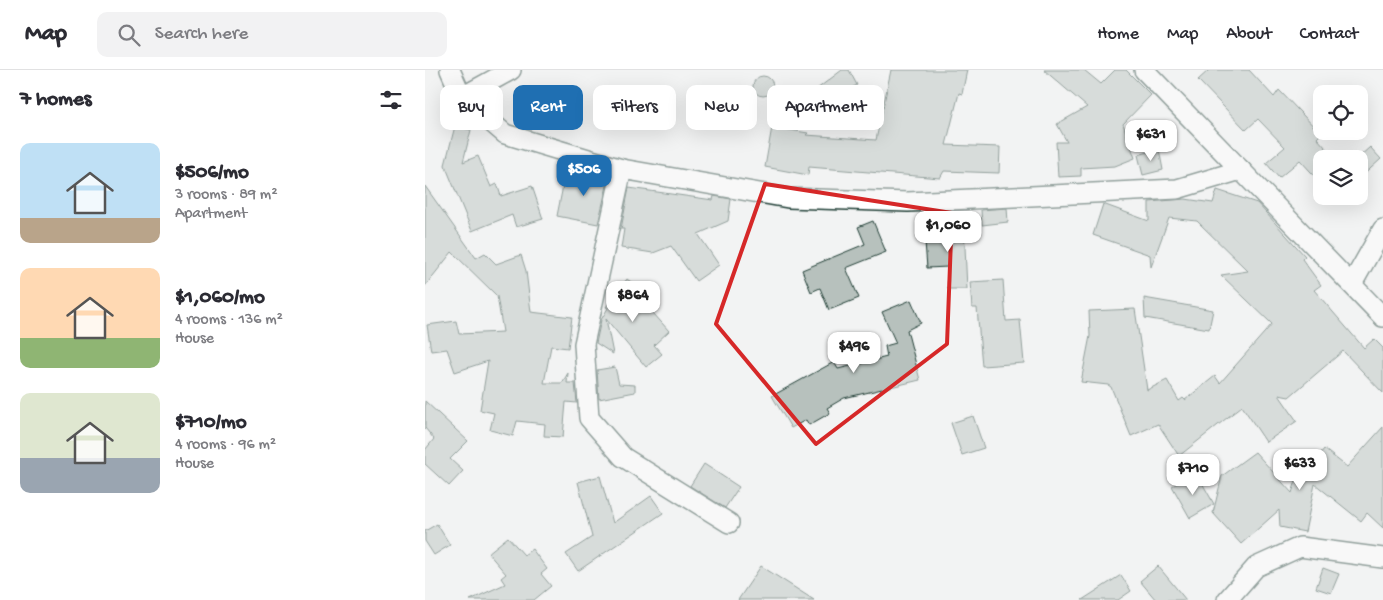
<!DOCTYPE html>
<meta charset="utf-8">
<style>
:root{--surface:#fff;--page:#f2f2f3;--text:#2b2b33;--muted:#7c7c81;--line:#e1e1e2;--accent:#1f6fb2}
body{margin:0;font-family:"Gochi Hand",sans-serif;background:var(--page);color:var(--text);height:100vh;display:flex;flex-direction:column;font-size:19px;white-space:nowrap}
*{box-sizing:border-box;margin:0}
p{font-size:16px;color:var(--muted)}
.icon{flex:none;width:28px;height:28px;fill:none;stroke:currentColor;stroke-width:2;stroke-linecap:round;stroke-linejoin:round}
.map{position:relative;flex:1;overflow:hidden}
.side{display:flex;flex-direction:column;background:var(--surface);width:425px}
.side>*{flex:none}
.hud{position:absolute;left:15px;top:15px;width:475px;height:45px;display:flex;gap:10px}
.fabs{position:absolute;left:888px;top:15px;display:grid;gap:10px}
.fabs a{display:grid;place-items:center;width:55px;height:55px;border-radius:10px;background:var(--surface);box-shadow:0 5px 20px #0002;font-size:25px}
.price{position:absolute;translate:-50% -42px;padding:0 11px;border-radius:10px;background:#fff;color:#222;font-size:16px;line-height:32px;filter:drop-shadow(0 1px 2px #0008)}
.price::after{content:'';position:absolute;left:50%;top:30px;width:15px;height:11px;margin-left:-8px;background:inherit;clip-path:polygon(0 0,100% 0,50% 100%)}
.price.selected{background:var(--accent);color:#fff}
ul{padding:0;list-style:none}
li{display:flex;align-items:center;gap:15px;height:125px;padding:0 20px}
li span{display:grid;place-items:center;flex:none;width:140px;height:100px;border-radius:10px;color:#555}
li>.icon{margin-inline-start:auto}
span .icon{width:60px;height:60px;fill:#fffc;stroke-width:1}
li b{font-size:21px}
h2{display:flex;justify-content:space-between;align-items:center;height:60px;padding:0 20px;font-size:21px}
.pill{padding:0 18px;border-radius:10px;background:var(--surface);box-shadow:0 5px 20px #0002;font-size:18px;line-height:45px}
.pill.selected{background:var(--accent);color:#fff}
header{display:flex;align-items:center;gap:30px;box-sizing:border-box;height:70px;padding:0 25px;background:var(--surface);border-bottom:1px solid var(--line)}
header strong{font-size:24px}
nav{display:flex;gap:28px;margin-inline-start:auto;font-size:18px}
.search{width:350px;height:45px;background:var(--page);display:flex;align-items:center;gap:12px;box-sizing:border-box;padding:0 18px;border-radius:10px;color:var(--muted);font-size:19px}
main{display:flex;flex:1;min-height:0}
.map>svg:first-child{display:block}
.building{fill:#b7c1bd;stroke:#1f3d34}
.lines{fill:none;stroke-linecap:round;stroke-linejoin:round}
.street-casing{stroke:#1f3d34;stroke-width:22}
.street{stroke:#fff;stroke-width:19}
.marked{fill:none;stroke:#d62828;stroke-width:4;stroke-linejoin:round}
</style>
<header>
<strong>Map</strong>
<div class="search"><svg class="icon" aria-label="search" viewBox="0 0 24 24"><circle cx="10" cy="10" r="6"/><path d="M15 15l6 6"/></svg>Search here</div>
<nav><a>Home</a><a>Map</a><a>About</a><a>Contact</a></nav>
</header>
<main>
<section class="side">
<h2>7 homes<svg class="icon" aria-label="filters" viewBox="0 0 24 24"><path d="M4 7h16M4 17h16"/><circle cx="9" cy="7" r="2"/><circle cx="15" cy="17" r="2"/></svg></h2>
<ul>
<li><span style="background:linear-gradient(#bfe0f5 75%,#b9a48a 0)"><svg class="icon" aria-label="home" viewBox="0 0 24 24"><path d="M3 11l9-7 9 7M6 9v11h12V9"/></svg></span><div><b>$506/mo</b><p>3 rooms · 89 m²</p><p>Apartment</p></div></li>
<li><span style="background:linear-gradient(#ffd9b3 70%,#8fb573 0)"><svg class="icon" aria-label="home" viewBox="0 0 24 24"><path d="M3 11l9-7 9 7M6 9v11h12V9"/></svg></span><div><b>$1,060/mo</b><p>4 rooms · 136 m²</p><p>House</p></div></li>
<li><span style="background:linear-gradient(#dfe7d0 65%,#9aa5b1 0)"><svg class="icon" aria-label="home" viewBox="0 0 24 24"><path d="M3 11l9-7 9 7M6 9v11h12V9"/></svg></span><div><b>$710/mo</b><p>4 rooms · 96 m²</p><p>House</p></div></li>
</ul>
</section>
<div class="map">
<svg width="958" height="530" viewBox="0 0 958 530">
<rect width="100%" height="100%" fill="#f2f3f3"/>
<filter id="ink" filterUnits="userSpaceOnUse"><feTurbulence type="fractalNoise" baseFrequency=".02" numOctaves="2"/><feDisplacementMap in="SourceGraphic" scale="10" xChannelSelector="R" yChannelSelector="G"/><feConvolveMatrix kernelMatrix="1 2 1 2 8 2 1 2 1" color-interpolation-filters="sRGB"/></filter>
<g filter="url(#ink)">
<g class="building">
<path d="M417,0H424L432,15L417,23L425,32L389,59L371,35Z"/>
<path d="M466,0H542L537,24L534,23L521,75L575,77L574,103L519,101L515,108L384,97L383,105L340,97L347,57L383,63L381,65L451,70Z"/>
<path d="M619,0H659L676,14L690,0H701L726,25L698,54L710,88L690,96L656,98V106L633,107L631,72H642L632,54L662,37Z"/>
<path d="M784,0H824L849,27L854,20L896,64L892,68L911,89H896V113L875,90L854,108L841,93L860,77L833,49L821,60L773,10Z"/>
<circle cx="338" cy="16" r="10"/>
<path d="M30,56L46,60L38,92L53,86L66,117L72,114L76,126L107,116L118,149L91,157L87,145L47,161L20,95Z"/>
<path d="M945,77L956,89L934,109V87Z"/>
<path d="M734,79L738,100L718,105L713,85Z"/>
<path d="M152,97L184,107L173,154L132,146L139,111L149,113Z"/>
<path d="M0,116L51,188L60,183L71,194L96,185L101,201L106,242L147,247L143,278L126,276L119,313H137L143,303L142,313H150L152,333L141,332L138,367L119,366L120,354L92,351L88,366L65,360L69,343L55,340L63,291L30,302L22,279L6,281L2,255L31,251L34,264L78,262L72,226L27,182L0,216Z"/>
<path d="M204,118L288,130L289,126L306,129L303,151L273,164L294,195L271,211L246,176L228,183L196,178L199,159H196Z"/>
<path d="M792,120L832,133L880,186L877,189L896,215L889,220L939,278L949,269L958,278V323L918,281L864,327L854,325L872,351L841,372L817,336L754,386L733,354L706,366L686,317L683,315L656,312L665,266L664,241L710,239L722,320L742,310L754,331L758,328L760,330L790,306L795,313L847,254L796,205L823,201L772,151L744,148L726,197L725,185L668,165L678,134L724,151V132L760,129L788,133Z"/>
<path d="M582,138L583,152L557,155L556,140Z"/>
<path d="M448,151L461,182L421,198L434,228L404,240L395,218L386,222L377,200L440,174L433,157Z"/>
<path d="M539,156L542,219H523V197L502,198L499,158Z"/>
<path d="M202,209L226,227L221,235L244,261L229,275L237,284L221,297L181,249L188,284L171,273L176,250L183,238L181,237Z"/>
<path d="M578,210L581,251L595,250L599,293L557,296L552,238H547L545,212Z"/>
<path d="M719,228L788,240L784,259L720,248Z"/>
<path d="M486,230L496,253L482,260L495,310L419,328L402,338L405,343L384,355L381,350L366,358L347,326L409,292L413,299L462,287L460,276L471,273L457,242Z"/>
<path d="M190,297L194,314L210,315V322L174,329L172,300Z"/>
<path d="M0,331L43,371L25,389L38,401L24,416L0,394V380L9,369L0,358Z"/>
<path d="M548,346L559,378L537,385L526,353Z"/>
<path d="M958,357V458L942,443L936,451L890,414L880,462L855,457L854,440L816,474L788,443L797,406L830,382L867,423L874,402L879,404L899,379L922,397Z"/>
<path d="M279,394L314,417L300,438L265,416Z"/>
<path d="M772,404L789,434L765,448L747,416Z"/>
<path d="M175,406L188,453L226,426L238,443L153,501L141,484L167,467L153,412Z"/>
<path d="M12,454L25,475L9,485L0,471V461Z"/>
<path d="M83,467L99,485L107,479L122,499L116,504L126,516L109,530H45L80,514L76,508L81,504L63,483Z"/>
<path d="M336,496L389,530H313Z"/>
<path d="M733,496L761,530H731L715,511Z"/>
<path d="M898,498L914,504L906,523L891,518Z"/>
<path d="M696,505L706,521L693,530H657Z"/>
</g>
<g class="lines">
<g class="street-casing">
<g id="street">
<path d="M25,0L37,27L80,64L197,99L363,128L483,132L752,119L816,100"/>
<path d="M719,0L958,247"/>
<path d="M37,27L86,0"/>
<path d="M197,99L159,274L164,348L198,387L304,453"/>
<path d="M927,214L958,159"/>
<path d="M802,530L831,497L875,477L958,488"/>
</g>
</g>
<use href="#street" class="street"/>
</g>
</g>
<path d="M0 0H958V530H0ZM340,114L527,143L522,274L391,374L291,254Z" fill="#f2f3f3" fill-opacity=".55" fill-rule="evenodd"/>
<path class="marked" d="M340,114L527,143L522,274L391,374L291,254Z"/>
</svg>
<div class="fabs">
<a><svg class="icon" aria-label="locate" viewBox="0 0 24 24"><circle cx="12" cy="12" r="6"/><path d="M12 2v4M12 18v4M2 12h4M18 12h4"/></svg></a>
<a><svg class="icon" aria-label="layers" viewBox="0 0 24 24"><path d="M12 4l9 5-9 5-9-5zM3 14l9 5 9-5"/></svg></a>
</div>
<b class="price" style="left:726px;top:92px">$631</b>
<b class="price selected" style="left:159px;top:127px">$506</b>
<b class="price" style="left:523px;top:183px">$1,060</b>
<b class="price" style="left:208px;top:253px">$864</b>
<b class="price" style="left:429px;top:304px">$496</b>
<b class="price" style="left:875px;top:421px">$633</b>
<b class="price" style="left:768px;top:426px">$710</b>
<div class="hud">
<a class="pill">Buy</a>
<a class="pill selected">Rent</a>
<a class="pill">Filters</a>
<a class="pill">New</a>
<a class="pill">Apartment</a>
</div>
</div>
</main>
